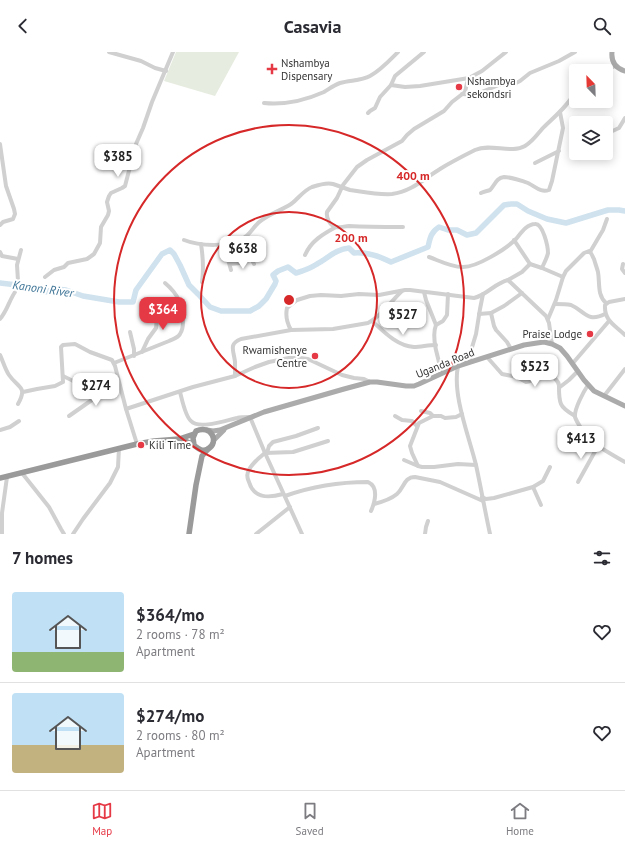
<!DOCTYPE html>
<meta charset="utf-8">
<style>
:root{--surface:#fff;--page:#f2f2f3;--text:#2b2b33;--muted:#7c7c81;--line:#e1e1e2;--accent:#e63946}
body{margin:0;font-family:"PT Sans",sans-serif;background:var(--page);color:var(--text);height:100vh;display:flex;flex-direction:column;font-size:15px;white-space:nowrap}
*{box-sizing:border-box;margin:0}
p{font-size:13px;color:var(--muted)}
.icon{flex:none;width:22px;height:22px;fill:none;stroke:currentColor;stroke-width:2;stroke-linecap:round;stroke-linejoin:round}
.map{position:relative;height:482px;overflow:hidden}
.details{display:flex;flex-direction:column;background:var(--surface);flex:1}
.details>*{flex:none}
.needle{width:26px;rotate:337deg}
.controls{position:absolute;left:569px;top:12px;display:grid;gap:8px}
.controls a{display:grid;place-items:center;width:44px;height:44px;border-radius:4px;background:var(--surface);box-shadow:0 2px 10px #0003;font-size:20px}
.price{position:absolute;translate:-50% -34px;padding:0 9px;border-radius:8px;background:#fff;color:#222;font-size:13px;line-height:26px;filter:drop-shadow(0 1px 2px #0008)}
.price::after{content:'';position:absolute;left:50%;top:24px;width:12px;height:9px;margin-left:-6px;background:inherit;clip-path:polygon(0 0,100% 0,50% 100%)}
.price.selected{background:var(--accent);color:#fff}
ul{padding:0;list-style:none}
li{display:flex;align-items:center;gap:12px;height:100px;padding:0 12px}
li+li{border-top:1px solid var(--line)}
li span{display:grid;place-items:center;flex:none;width:112px;height:80px;border-radius:4px;color:#555}
li>.icon{margin-inline-start:auto}
span .icon{width:48px;height:48px;fill:#fffc;stroke-width:1}
li b{font-size:17px}
h2{display:flex;justify-content:space-between;align-items:center;height:48px;padding:0 12px;font-size:17px}
header{display:flex;justify-content:space-between;align-items:center;height:52px;padding:0 12px;background:var(--surface);font-size:18px;font-weight:800}
.tabs{display:flex;justify-content:space-around;align-items:center;height:56px;border-top:1px solid var(--line);background:var(--surface);font-size:11px;color:var(--muted)}
.tabs a{display:grid;justify-items:center;gap:2px}
.tabs .selected{color:var(--accent)}
.map>svg:first-child{display:block}
.green{fill:#e6ecdf}
.lines{fill:none;stroke-linecap:round;stroke-linejoin:round}
.river{stroke:#cfe2ee;stroke-width:5.5}
.minor{stroke:#d0d0d0;stroke-width:4}
.major{stroke:#ababab;stroke-width:5}
.highway{stroke:#9a9a9a;stroke-width:5.5}
.ring{fill:none;stroke:#d62828;stroke-width:2}
.poi-dot{fill:#e63946;stroke:#fff;stroke-width:1.5}
.labels{text-anchor:middle;stroke-width:4;stroke-linejoin:round;paint-order:stroke}
.poi-label{font-size:11px;fill:#333;stroke:#fff;text-anchor:start}
.street-label{font-size:11px;fill:#333;stroke:#fff}
.water-label{font-size:12px;font-style:italic;fill:#3f7597;stroke:#fff}
.centre{fill:#d62828;stroke:#fff;stroke-width:2}
.ring-label{font-size:12px;text-anchor:middle;font-weight:bold;fill:#d62828;stroke:#fff;stroke-width:4;stroke-linejoin:round;paint-order:stroke}
</style>
<header><svg class="icon" aria-label="back" viewBox="0 0 24 24"><path d="M15 5l-7 7 7 7"/></svg>Casavia<svg class="icon" aria-label="search" viewBox="0 0 24 24"><circle cx="10" cy="10" r="6"/><path d="M15 15l6 6"/></svg></header>
<div class="map">
<svg width="625" height="482" viewBox="0 0 625 482">
<rect width="100%" height="100%" fill="#fff"/>
<path class="green" d="M176,0H239L215,44L164,29Z"/>
<g class="lines">
<path class="river" d="M0,231L17,233L37,239L45,240L56,237L66,238L83,244L119,250H133L136,238L162,202L170,198L174,202L180,213L189,233L198,242L210,255L221,259H250L259,254L266,247L275,232L276,229L273,223L278,219L288,215L296,221C303,219 311,216 317,212C328,206 336,197 349,196L354,201C367,200 379,204 391,210L428,195C430,186 431,180 439,175L448,178H457L467,183L476,181L504,153L511,152H517L528,159L547,167L566,171L608,158H619L625,159"/>
<g class="minor">
<path d="M109,0L141,9L155,16L166,19"/>
<path d="M605,19L615,14"/>
<path d="M391,33L405,35L420,34L469,26"/>
<path d="M462,42L474,43L499,33L514,32L520,29L530,21L559,9L575,0"/>
<path d="M264,51C284,53 306,48 324,40C329,37 334,33 340,31C350,28 361,29 370,24C381,18 389,9 398,0"/>
<path d="M368,61L370,59L375,56L380,45L391,33L395,24L424,0"/>
<path d="M606,82L619,76L625,66"/>
<path d="M0,92L6,134L14,157L15,162L13,167L3,170L0,173"/>
<path d="M535,111L559,99"/>
<path d="M481,141C483,140 487,139 490,138C495,133 496,126 504,125C510,125 523,129 528,131C536,135 541,141 549,138L552,129L563,76L560,60"/>
<path d="M403,175C385,175 367,175 349,174C345,174 340,176 336,175C330,174 326,166 327,160L337,146L343,133L357,115L367,108L402,89L407,83L414,77L444,59L452,50L465,40L467,31L469,26L482,19L506,0"/>
<path d="M242,187L254,212"/>
<path d="M184,188C199,194 231,196 245,185C252,180 255,172 262,168C271,161 282,158 291,152C298,147 304,138 312,135C318,133 327,130 333,132C339,134 344,136 350,138C364,140 378,143 392,142C411,140 425,126 440,117C451,110 463,104 475,98C491,91 511,102 525,94C532,90 537,83 542,77C554,65 568,54 576,39"/>
<path d="M514,188L530,212L542,216L563,225"/>
<path d="M201,192C203,205 204,216 202,230"/>
<path d="M224,193L231,218"/>
<path d="M0,200L2,204L18,207"/>
<path d="M590,200L603,178L607,167"/>
<path d="M305,203C311,189 323,182 336,175"/>
<path d="M429,205C440,209 451,215 462,215C476,216 506,197 516,187C521,181 527,172 535,172C543,171 548,195 548,201C547,206 544,211 542,216"/>
<path d="M230,212L240,211L251,207"/>
<path d="M623,212L622,217L625,221"/>
<path d="M45,225L54,218L64,215L68,211L87,207L94,202L100,191L101,175L108,163L109,159L107,150L109,144L111,141L122,136L125,134L136,92L143,76L152,50L173,0"/>
<path d="M508,228L522,220L530,212"/>
<path d="M18,229L17,213L21,198"/>
<path d="M424,240L426,248L436,273"/>
<path d="M625,247L609,250L605,253C604,269 615,273 625,283"/>
<path d="M555,252C560,252 566,252 571,253C585,259 587,271 605,262"/>
<path d="M491,261L504,254L522,241"/>
<path d="M479,262L491,261L494,274L496,278L507,290L511,297"/>
<path d="M0,267C7,259 9,249 15,240"/>
<path d="M548,267L556,248L563,225L566,219L584,201L589,199C592,201 592,204 594,207C595,211 597,216 598,220C600,231 597,243 606,251"/>
<path d="M372,269C383,279 397,294 414,295C421,295 428,293 436,293"/>
<path d="M291,278C287,271 285,265 287,256L297,248L310,244L321,243L341,244L359,242L379,243L405,238H410L474,246C487,243 495,231 508,228L546,264L549,271L552,292"/>
<path d="M130,280L134,297V304"/>
<path d="M142,300L148,287L156,276L157,266C165,263 175,266 184,265"/>
<path d="M0,303C3,309 5,317 9,323C18,336 28,334 18,352"/>
<path d="M487,305L502,322L517,325L526,330C535,329 535,324 542,321C550,323 560,327 559,336C559,342 559,347 561,352C563,357 570,361 575,364"/>
<path d="M471,310L470,302L476,282L480,257L483,242"/>
<path d="M114,311L169,289C173,287 178,286 180,282C182,279 183,274 183,270C185,255 177,241 165,231"/>
<path d="M573,311L609,269"/>
<path d="M458,314C452,343 469,384 476,413C481,436 485,459 490,482"/>
<path d="M443,321C438,309 431,285 436,273L443,269L447,263L448,242"/>
<path d="M63,324C75,329 86,336 93,347"/>
<path d="M235,324C235,319 235,314 235,310C234,299 228,292 241,287L291,278L333,277L368,271C382,264 391,249 402,239"/>
<path d="M588,333C584,339 574,357 575,365C576,368 579,373 581,376C592,393 608,400 625,410"/>
<path d="M560,335L569,328L578,319"/>
<path d="M23,340L37,337L55,334L63,330L61,295L63,293L75,292L90,300L112,308L115,314L126,357L137,392"/>
<path d="M180,340C182,347 185,364 191,369C199,378 227,368 237,366C241,365 245,365 250,365L265,401L302,482"/>
<path d="M604,344L625,317"/>
<path d="M126,357L193,335L235,324L255,315L269,310L294,305L300,306L308,307L342,323L354,326L364,327L370,330"/>
<path d="M421,359L430,361L433,364"/>
<path d="M69,364L109,336L120,334"/>
<path d="M395,364L402,368L412,369L417,374"/>
<path d="M0,378L10,375L19,369"/>
<path d="M267,401L269,394L273,390L296,384L318,376"/>
<path d="M404,408L418,414L422,415H434L458,412L476,413"/>
<path d="M418,414L412,401L410,394L419,371L433,364H441L445,366L456,365L462,362"/>
<path d="M22,421L49,455L61,477L64,482"/>
<path d="M578,430L598,394"/>
<path d="M533,435L541,453"/>
<path d="M283,442C269,446 254,447 249,430C247,426 247,421 249,418C252,411 259,406 265,401L293,400L328,389"/>
<path d="M285,444C313,434 338,430 368,430C379,435 375,450 371,459"/>
<path d="M482,445L486,447L494,446L533,435L543,429L550,415"/>
<path d="M374,452C382,450 391,447 397,442C404,436 404,425 415,425L440,430L483,449"/>
<path d="M2,482V461L7,425"/>
<path d="M73,482L83,467L110,431L118,415L119,396"/>
<path d="M256,482L290,455"/>
<path d="M425,482L426,475L428,469"/>
</g>
<g class="major">
<path d="M612,0C611,10 615,16 625,19"/>
<path d="M207,378L213,379L220,378L264,360L344,337L370,330H377L406,334H414L419,332L458,314L524,293L537,291L544,290L552,292L560,296L567,304L584,328L594,339L625,354"/>
<path d="M214,388L224,378"/>
</g>
<g class="highway">
<path d="M180,388C184,389 188,390 192,392C197,395 201,401 208,397C220,390 211,372 196,379L193,386L194,393"/>
<path d="M0,426L137,392L154,389L179,387L194,382"/>
<path d="M189,482L196,433L202,404L208,397"/>
</g>
</g>
<g class="ring">
<circle cx="289" cy="248" r="88"/>
<circle cx="289" cy="248" r="175"/>
</g>
<g class="poi-dot">
<path d="M270 11h4v4h4v4h-4v4h-4v-4h-4v-4h4z"/>
<circle cx="459" cy="35" r="4"/>
<circle cx="590" cy="282" r="4"/>
<circle cx="315" cy="304" r="4"/>
<circle cx="141" cy="393" r="4"/>
</g>
<g class="labels">
<g class="poi-label">
<text x="281" y="15">Nshambya<tspan x="281" dy="13">Dispensary</tspan></text>
<text x="467" y="33">Nshambya<tspan x="467" dy="13">sekondsri</tspan></text>
<text x="582" y="286" text-anchor="end">Praise Lodge</text>
<text x="307" y="302" text-anchor="end">Rwamishenye<tspan x="307" dy="13">Centre</tspan></text>
<text x="149" y="397">Kili Time</text>
</g>
<g class="street-label">
<text transform="translate(445 311) rotate(-22)" y="4">Uganda Road</text>
</g>
<g class="water-label">
<text transform="translate(43 237) rotate(8)" y="4">Kanoni River</text>
</g>
</g>
<circle cx="289" cy="248" r="6" class="centre"/>
<g class="ring-label">
<text x="413" y="128">400 m</text>
<text x="351" y="190">200 m</text>
</g>
</svg>
<div class="controls">
<a><svg class="needle" viewBox="-14 -14 28 28"><path d="M0-13l5 13h-10z" fill="#e53935"/><path d="M0 13l5-13h-10z" fill="#7c7c81"/></svg></a>
<a><svg class="icon" aria-label="layers" viewBox="0 0 24 24"><path d="M12 4l9 5-9 5-9-5zM3 14l9 5 9-5"/></svg></a>
</div>
<b class="price" style="left:118px;top:126px">$385</b>
<b class="price" style="left:243px;top:218px">$638</b>
<b class="price selected" style="left:163px;top:279px">$364</b>
<b class="price" style="left:403px;top:284px">$527</b>
<b class="price" style="left:535px;top:336px">$523</b>
<b class="price" style="left:96px;top:355px">$274</b>
<b class="price" style="left:581px;top:408px">$413</b>
</div>
<section class="details">
<h2>7 homes<svg class="icon" aria-label="filters" viewBox="0 0 24 24"><path d="M4 7h16M4 17h16"/><circle cx="9" cy="7" r="2"/><circle cx="15" cy="17" r="2"/></svg></h2>
<ul>
<li><span style="background:linear-gradient(#bfe0f5 75%,#8fb573 0)"><svg class="icon" aria-label="home" viewBox="0 0 24 24"><path d="M3 11l9-7 9 7M6 9v11h12V9"/></svg></span><div><b>$364/mo</b><p>2 rooms · 78 m²</p><p>Apartment</p></div><svg class="icon" aria-label="heart" viewBox="0 0 24 24"><path d="M12 20l-8-8c-3-5 5-10 8-4 3-6 11-1 8 4z"/></svg></li>
<li><span style="background:linear-gradient(#bfe0f5 65%,#c2b280 0)"><svg class="icon" aria-label="home" viewBox="0 0 24 24"><path d="M3 11l9-7 9 7M6 9v11h12V9"/></svg></span><div><b>$274/mo</b><p>2 rooms · 80 m²</p><p>Apartment</p></div><svg class="icon" aria-label="heart" viewBox="0 0 24 24"><path d="M12 20l-8-8c-3-5 5-10 8-4 3-6 11-1 8 4z"/></svg></li>
</ul>
</section>
<nav class="tabs">
<a class="selected"><svg class="icon" aria-label="map" viewBox="0 0 24 24"><path d="M3 6l6-2 6 2 6-2v14l-6 2-6-2-6 2zM9 4v14M15 6v14"/></svg>Map</a>
<a><svg class="icon" aria-label="saved" viewBox="0 0 24 24"><path d="M7 4h10v16l-5-4-5 4z"/></svg>Saved</a>
<a><svg class="icon" aria-label="home" viewBox="0 0 24 24"><path d="M3 11l9-7 9 7M6 9v11h12V9"/></svg>Home</a>
</nav>
